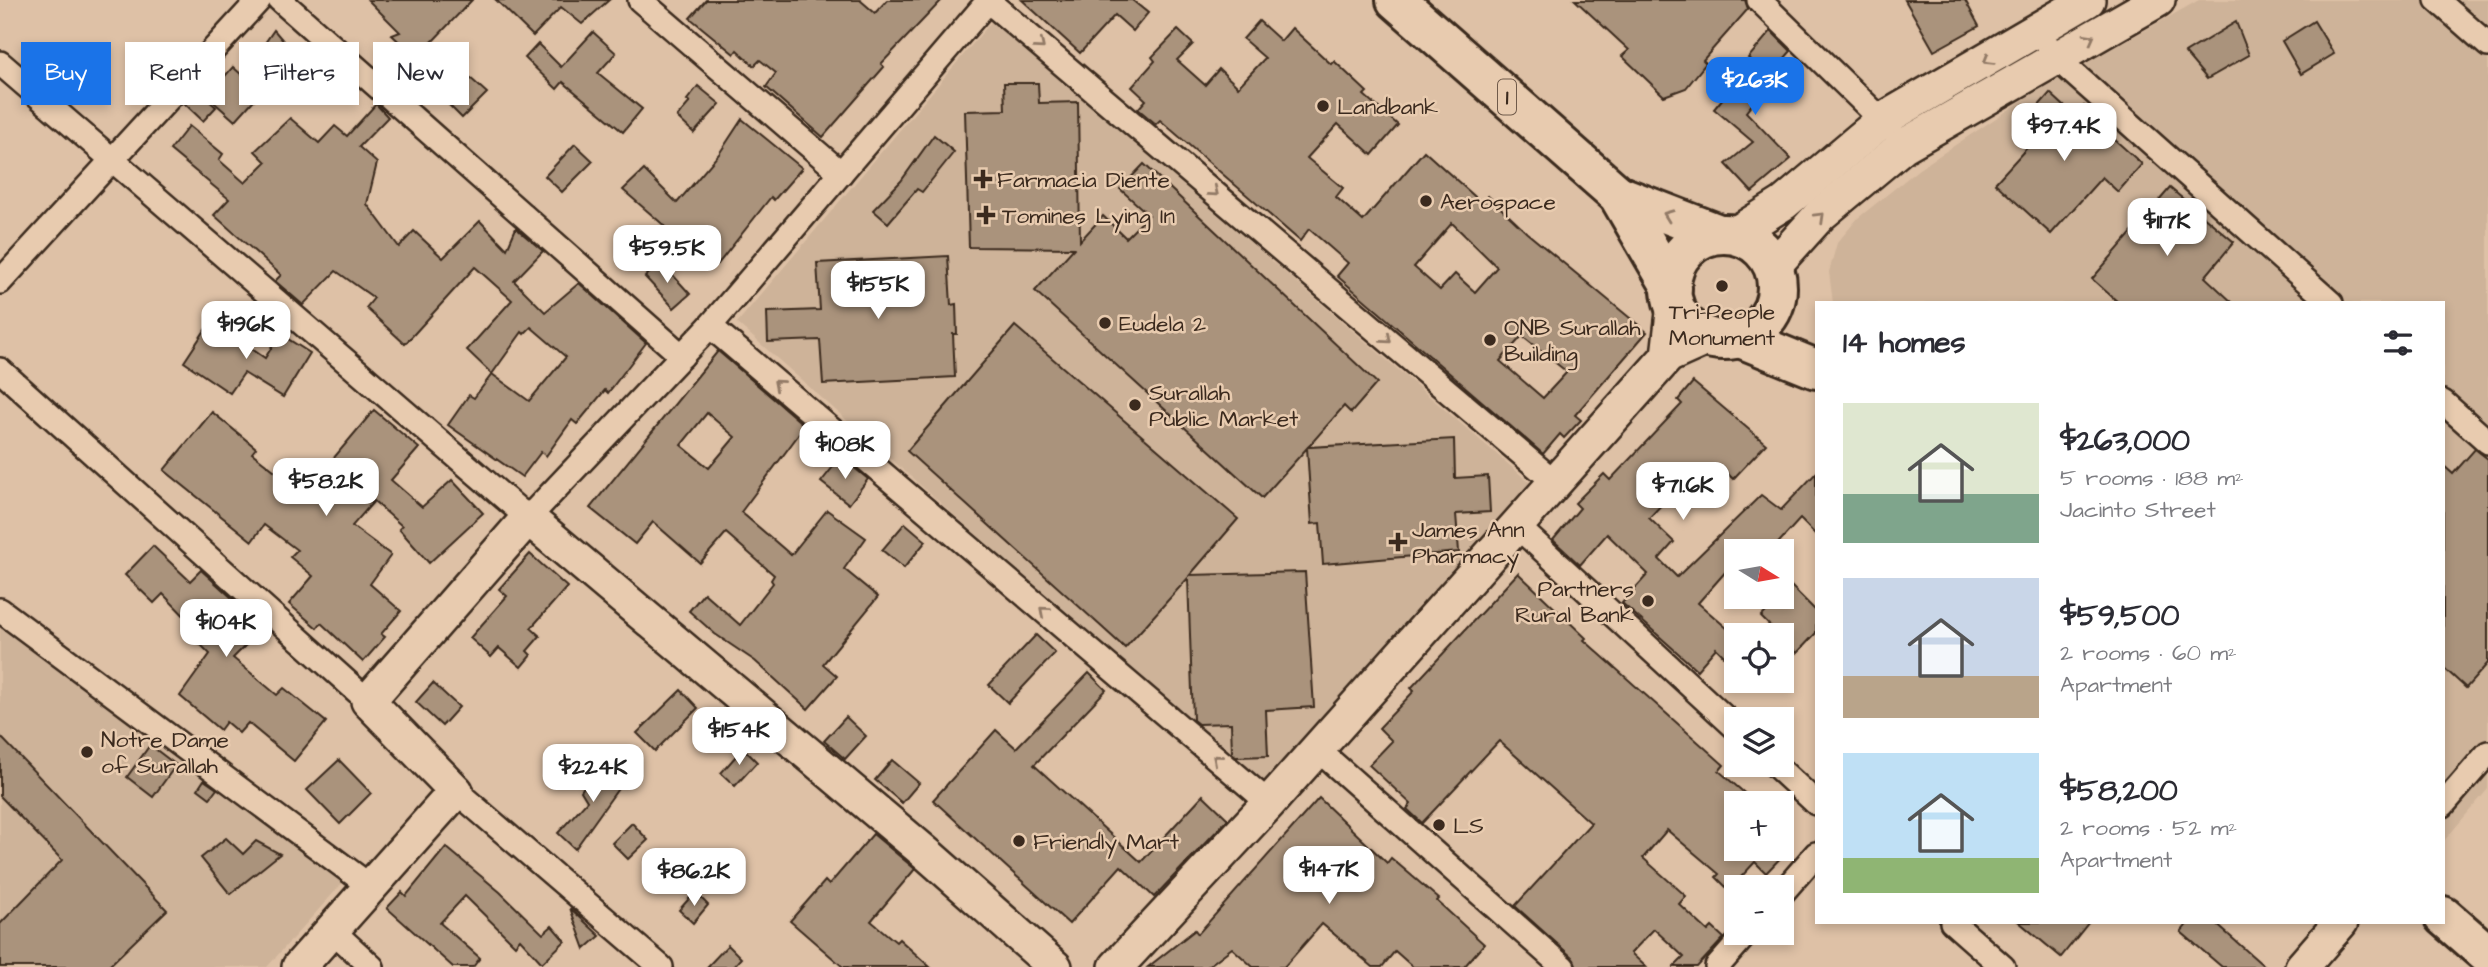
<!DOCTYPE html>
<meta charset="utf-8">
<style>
:root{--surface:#fff;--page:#f7f7f7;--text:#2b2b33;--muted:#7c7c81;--accent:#1a73e8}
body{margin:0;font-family:"Architects Daughter",sans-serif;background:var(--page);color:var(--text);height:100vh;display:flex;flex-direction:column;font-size:26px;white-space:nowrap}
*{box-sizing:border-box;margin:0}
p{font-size:23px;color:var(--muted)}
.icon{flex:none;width:38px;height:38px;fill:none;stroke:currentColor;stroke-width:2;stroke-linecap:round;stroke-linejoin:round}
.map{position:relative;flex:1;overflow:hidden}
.details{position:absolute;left:1815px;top:301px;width:630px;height:623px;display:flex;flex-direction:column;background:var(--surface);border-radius:0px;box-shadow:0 4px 10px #0003}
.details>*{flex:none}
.hud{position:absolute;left:21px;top:42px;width:665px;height:63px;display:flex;gap:14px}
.needle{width:46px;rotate:101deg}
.fabs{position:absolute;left:1724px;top:539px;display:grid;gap:14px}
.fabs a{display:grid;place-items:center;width:70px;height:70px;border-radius:0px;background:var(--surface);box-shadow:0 4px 10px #0003;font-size:35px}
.price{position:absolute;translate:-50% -60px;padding:0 16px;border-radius:14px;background:#fff;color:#222;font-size:23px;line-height:46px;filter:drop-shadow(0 2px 4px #0008)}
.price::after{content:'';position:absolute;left:50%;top:42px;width:21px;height:16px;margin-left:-10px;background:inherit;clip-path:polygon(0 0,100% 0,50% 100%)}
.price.current{background:var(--accent);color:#fff}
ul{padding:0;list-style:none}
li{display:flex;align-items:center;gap:21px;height:175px;padding:0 28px}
li span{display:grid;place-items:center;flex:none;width:196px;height:140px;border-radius:0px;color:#555}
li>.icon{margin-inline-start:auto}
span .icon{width:84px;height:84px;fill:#fffc;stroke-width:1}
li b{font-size:30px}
h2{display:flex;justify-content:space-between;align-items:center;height:84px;padding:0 28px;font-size:30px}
.tag{padding:0 24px;border-radius:0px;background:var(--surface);box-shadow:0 4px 10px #0003;font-size:24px;line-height:63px}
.tag.current{background:var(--accent);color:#fff}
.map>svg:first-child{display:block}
.built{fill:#ceb399}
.building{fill:#aa937c;stroke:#3b2a1e;stroke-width:2;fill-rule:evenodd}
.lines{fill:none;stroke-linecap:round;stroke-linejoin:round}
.street-casing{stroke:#3b2a1e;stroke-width:28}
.secondary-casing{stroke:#3b2a1e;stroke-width:38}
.highway-casing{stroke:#3b2a1e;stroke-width:44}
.street{stroke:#e8cbaf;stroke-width:23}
.secondary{stroke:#e8cbaf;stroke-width:33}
.highway{stroke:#e8cbaf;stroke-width:38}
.oneway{stroke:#927a66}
.poi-dot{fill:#3b2a1e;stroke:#e8cbaf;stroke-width:2.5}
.labels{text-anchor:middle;stroke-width:5;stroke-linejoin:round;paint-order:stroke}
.shield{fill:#e8cbaf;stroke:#6f5a4a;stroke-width:2}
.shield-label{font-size:21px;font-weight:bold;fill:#3b2a1e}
.poi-label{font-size:23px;fill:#3b2a1e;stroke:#e8cbaf;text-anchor:start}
</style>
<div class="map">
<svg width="2488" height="967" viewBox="0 0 2488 967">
<rect width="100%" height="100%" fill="#dec1a6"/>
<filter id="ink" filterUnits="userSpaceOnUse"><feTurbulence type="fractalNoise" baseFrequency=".0143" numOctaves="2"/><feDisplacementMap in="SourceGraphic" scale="14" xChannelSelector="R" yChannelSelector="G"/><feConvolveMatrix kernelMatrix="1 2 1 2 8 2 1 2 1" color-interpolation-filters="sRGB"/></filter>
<g filter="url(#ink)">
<g class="built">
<path d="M2199,0H2488V789L2443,842V303H1833L1829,272L1837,243L1858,218L1919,169L2037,91Z"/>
<path d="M992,21L1535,487L1265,790L737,323Z"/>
<path d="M0,625L347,878L267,967H0Z"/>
</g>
<g class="building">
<path d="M368,0H472L431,43L487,93L462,118L434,90L427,99L415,88L430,71L392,35L400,32Z"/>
<path d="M496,0H609L582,24L561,7L533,36Z"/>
<path d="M706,0H860L875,13L887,0H942L881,64L884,67L823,137L766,87L776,73L760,60L754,66L737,50L734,54L690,18Z"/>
<path d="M1022,0H1132L1148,13L1133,31L1115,15L1080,53Z"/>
<path d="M1575,0H1745L1748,9L1703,60L1706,63L1686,88L1664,96L1622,56L1629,50Z"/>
<path d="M1905,0H1965L1979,26L1934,51Z"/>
<path d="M1259,21L1281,41L1292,28L1331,64L1334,61L1367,92L1364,95L1398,125L1372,155L1338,124L1307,158L1343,188L1336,197L1363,221L1424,151L1482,203L1488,196L1527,233L1647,332L1575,415L1581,420L1564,438L1560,434L1543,454L1337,276L1348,263L1309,229L1300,241L1160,120L1156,124L1138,109L1146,100L1132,87L1155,61L1152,57L1178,30L1193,44L1177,60L1205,85L1219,69L1238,87L1265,58L1243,39ZM1452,223L1497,267L1475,292L1455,274L1440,290L1414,267ZM1522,336L1567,372L1543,398L1500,361Z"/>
<path d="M2314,21L2334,54L2301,74L2282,41Z"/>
<path d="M2236,22L2249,55L2207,79L2185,53Z"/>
<path d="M274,30L286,44L272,61L260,50Z"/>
<path d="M1771,31L1791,51L1752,95L1756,99L1746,112L1791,159L1752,192L1726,164L1753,142L1714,109L1753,62L1748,58Z"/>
<path d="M593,32L616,53L598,73L642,109L623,132L563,82L557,89L525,58L538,44L561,67Z"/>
<path d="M233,67L261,92L235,121L207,96Z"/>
<path d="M1004,83H1038L1039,103L1078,102L1080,241L1103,216L1126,238L1149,215L1120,189L1144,164L1377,383L1351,413L1344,406L1308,447L1454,439L1455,478L1488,476L1490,512L1456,514L1459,552L1323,564L1320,523L1312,524L1307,448L1262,498L1035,291L1074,248L969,247L965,111L1005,110Z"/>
<path d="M698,86L720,104L694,133L677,117L690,102L687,100Z"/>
<path d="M197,90L216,107L203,121L185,104Z"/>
<path d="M2050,93L2075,116L2084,106L2108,128L2105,131L2142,164L2118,192L2102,177L2051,234L1995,183L2034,140L2020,127Z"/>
<path d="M376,104L388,117L359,147L377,163L367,204L399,247L414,231L443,258L480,221L507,249L516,228L543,251L514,281L545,312L579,283L646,343L608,393L605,390L577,424L572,420L546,456L541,452L522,477L448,425L469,395L474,398L492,374L467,350L512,300L475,267L405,344L366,308L374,298L336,271L303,305L275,281L281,275L214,215L229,199L170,150L189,126L223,154L219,160L245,183L266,162L255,151L290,118L319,143L335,126L347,136ZM531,327L566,357L529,401L492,374L522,332L524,334Z"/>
<path d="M742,119L802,168L774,200L771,197L718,264L693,242L689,247L623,190L644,170L677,203L719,154Z"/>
<path d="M934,135L954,152L922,192L917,189L888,223L873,210L901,181Z"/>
<path d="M575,144L593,161L562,192L545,176Z"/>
<path d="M2170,188L2234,242L2205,277L2233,303H2119L2092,279Z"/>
<path d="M948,256L951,305L956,304L957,334H953L955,377L823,384L820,340L768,342L767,312L820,310L817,263Z"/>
<path d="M661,262L690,294L674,308L645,277Z"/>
<path d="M211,321L265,358L280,334L310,353L283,397L244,373L230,393L184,362Z"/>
<path d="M1015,326L1238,519L1190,575L1305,572L1314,707L1266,710L1268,756L1237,757L1232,753L1231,723L1198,724L1193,720L1188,578L1125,648L907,451Z"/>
<path d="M718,351L805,426L741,512L791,555L827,510L866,538L844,569L878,597L823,664L837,676L808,709L755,661L715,634L689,611L704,593L740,625L773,583L771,580L774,575L726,533L700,563L653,522L635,544L590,508ZM707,413L735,437L709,468L681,445Z"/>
<path d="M1693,382L1766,444L1733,479L1721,467L1694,495L1682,483L1649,518L1674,542L1659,559L1677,577L1761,495L1781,510L1816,473V535L1800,519L1771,551H1736V560L1698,603L1736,636V668L1716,648L1697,670L1622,603L1648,574L1607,534L1580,565L1553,540L1580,508L1575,503L1604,474L1610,480L1682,404L1678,400Z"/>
<path d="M374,410L419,448L391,480L422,507L452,480L483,513L429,563L399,529L402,526L374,501L352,526L391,555L370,584L401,611L381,634L385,637L363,662L321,623L317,628L289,604L313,576L290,557L297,550L264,525L252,541L164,470L212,412L256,448L252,453L297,488L300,485L307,490Z"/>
<path d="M2475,449L2488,459V663L2466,688L2443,667V465L2453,474Z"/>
<path d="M841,457L868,479L849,504L821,482Z"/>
<path d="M905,523L926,541L904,568L882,550Z"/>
<path d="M153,546L190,581L201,570L264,627L233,658L277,695L284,688L326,722L294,761L248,723L239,733L226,722L220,730L180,696L210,654L192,636L198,630L163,594L154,603L125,575Z"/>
<path d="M530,554L567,587L531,628L540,636L527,651L531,655L521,667L499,648L491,657L470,638L507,596L499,589Z"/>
<path d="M1518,573L1586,638L1584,640L1724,765L1719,771L1756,803H1736V849H1789L1766,873L1755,862L1729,890L1716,877L1719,874L1667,830L1643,858L1686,896L1679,904L1708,931L1712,927L1724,938L1697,967H1674L1684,957L1654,929L1631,953L1646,967H1577L1572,957L1515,906L1591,823L1499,741L1422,823L1407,809L1411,804L1369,765L1392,741L1379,728L1414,691L1411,688Z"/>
<path d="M1791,586L1816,611V633L1797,653L1761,617Z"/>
<path d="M1036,635L1055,653L1008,703L989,685Z"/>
<path d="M1089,673L1106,690L1034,765L1141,862L1203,795L1228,819L1154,897L1121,866L1069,924L933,800L996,730L1016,748Z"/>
<path d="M433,683L459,707L442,726L416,702Z"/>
<path d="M681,690L698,708L655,751L637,733Z"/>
<path d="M846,717L866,736L845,759L824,741Z"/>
<path d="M0,736L167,910L108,967H0V924L62,860L0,796Z"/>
<path d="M150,745L176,765L153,797L127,777Z"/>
<path d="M743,748L757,762L735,786L721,773Z"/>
<path d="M339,760L371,793L340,824L307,790Z"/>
<path d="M892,760L919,783L902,803L875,780Z"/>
<path d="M598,766L608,773L613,766L627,776L575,849L558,833L587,801L581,791Z"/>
<path d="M204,780L217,789L210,798L198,789Z"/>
<path d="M1319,798L1387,863L1391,858L1439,899L1437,901L1484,944L1464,967H1413L1395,951L1382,967H1373L1322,924L1284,967H1253L1232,948L1207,967H1148L1195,930L1198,934Z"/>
<path d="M632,823L648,840L628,859L612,843Z"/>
<path d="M873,834L915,869L871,921L896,942L899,939L930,967H843L790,921L825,881L829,885Z"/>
<path d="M226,838L243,854L256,841L280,854L230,894L201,858Z"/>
<path d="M446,847L500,892L543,934L552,926L565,941L542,963L520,939L515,945L465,896L440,923L480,958L473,967H453L387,908L402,892L406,896Z"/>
<path d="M695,892L708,905L693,923L679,910Z"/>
<path d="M570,908L600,936L585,949Z"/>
<path d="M2019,922H2089L2061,957Z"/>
<path d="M2189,922H2214L2265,967H2222L2181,932Z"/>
<path d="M728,945L741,958L733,967H707Z"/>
</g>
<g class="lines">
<g class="street-casing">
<g id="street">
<path d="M280,0L682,356"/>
<path d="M640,0L841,173"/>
<path d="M987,0L1556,483"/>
<path d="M1759,0L1891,129"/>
<path d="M2437,0L2488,45"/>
<path d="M2049,47L2055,57L2331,303"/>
<path d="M0,63L528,518L710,326L989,0"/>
<path d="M0,282L259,0"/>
<path d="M710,326L1269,803"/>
<path d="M0,370L368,701"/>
<path d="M2443,402L2488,442"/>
<path d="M1518,527L1736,728"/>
<path d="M0,610L371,887"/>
<path d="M1316,748L1563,967"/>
<path d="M1775,765L1816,803"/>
<path d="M456,791L661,967"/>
<path d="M2443,805L2488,753"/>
<path d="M1782,893L1816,854"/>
<path d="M1952,922L2003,967"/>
<path d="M334,932L372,967"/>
<path d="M1717,967L1747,933"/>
</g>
</g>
<g class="secondary-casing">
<g id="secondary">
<path d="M1733,235L1784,203L1884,119L2088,0"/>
<path d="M1773,267L1820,215L1903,146L2158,0"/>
<path d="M1668,356L1674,304"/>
<path d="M299,967L456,791L368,701L528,518L927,854L1055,967"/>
<path d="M1116,967L1269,803L1668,356L1708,338"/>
<path d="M2302,967L2341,922"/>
</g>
</g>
<g class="highway-casing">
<g id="highway">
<path d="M1396,0L1618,195L1672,288"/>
<path d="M1618,195L1719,234"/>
<circle cx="1724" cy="287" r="53"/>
<path d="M1740,338L1816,369"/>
<path d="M2443,916L2488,955"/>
</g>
</g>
<use href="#street" class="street"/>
<use href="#secondary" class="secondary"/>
<use href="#highway" class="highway"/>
</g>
<defs><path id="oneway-chevron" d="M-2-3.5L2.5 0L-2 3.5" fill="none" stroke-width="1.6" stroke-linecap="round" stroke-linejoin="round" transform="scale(1.75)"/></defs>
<g class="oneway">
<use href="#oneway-chevron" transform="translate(2090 38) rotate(-29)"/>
<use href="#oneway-chevron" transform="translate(1040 45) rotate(40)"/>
<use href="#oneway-chevron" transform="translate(1988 60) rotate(149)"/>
<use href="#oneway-chevron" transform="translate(1214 192) rotate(40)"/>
<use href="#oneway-chevron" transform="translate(1668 215) rotate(-159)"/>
<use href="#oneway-chevron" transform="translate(1820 217) rotate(-44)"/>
<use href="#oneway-chevron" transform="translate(1387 339) rotate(40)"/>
<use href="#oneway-chevron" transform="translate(778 384) rotate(-139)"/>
<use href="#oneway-chevron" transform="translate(1044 611) rotate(-139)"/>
<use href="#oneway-chevron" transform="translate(1217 759) rotate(-139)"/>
</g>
</g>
<g class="poi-dot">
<circle cx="1323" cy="106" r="7"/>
<path d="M979.5 168.5h7v7h7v7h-7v7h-7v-7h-7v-7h7z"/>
<circle cx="1426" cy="201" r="7"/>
<path d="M982.5 204.5h7v7h7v7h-7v7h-7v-7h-7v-7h7z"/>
<circle cx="1722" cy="286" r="7"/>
<circle cx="1105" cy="323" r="7"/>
<circle cx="1490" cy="340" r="7"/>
<circle cx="1135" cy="405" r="7"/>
<path d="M1394.5 531.5h7v7h7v7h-7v7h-7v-7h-7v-7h7z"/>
<circle cx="1648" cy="601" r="7"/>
<circle cx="87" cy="752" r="7"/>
<circle cx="1439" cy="825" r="7"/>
<circle cx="1019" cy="841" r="7"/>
</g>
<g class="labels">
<rect class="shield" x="1498" y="79.5" width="18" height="35" rx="5"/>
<g class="shield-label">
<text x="1507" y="104">1</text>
</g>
<g class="poi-label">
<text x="1337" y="114">Landbank</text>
<text x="997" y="187">Farmacia Diente</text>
<text x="1440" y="209">Aerospace</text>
<text x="1002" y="223">Tomines Lying In</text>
<text x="1722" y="319" text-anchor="middle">Tri-People<tspan x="1722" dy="26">Monument</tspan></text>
<text x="1119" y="331">Eudela 2</text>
<text x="1504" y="335">ONB Surallah<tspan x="1504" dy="26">Building</tspan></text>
<text x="1149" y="400">Surallah<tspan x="1149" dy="26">Public Market</tspan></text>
<text x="1412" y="537">James Ann<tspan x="1412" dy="26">Pharmacy</tspan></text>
<text x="1634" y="596" text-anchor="end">Partners<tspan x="1634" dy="26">Rural Bank</tspan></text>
<text x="101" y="747">Notre Dame<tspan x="101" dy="26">of Surallah</tspan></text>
<text x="1453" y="833">LS</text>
<text x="1033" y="849">Friendly Mart</text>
</g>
</g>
</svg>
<div class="fabs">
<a><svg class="needle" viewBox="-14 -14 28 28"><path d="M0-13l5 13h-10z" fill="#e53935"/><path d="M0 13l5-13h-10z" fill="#7c7c81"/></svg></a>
<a><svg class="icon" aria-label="locate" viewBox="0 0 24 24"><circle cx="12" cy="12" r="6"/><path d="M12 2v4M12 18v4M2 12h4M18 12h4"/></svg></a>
<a><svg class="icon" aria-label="layers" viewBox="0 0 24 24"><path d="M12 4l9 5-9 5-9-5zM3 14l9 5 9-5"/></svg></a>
<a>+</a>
<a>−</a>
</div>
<b class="price current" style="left:1755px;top:117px">$263K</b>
<b class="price" style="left:2064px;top:163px">$97.4K</b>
<b class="price" style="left:2167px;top:258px">$117K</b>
<b class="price" style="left:667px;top:285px">$59.5K</b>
<b class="price" style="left:878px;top:321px">$155K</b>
<b class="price" style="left:246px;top:361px">$196K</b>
<b class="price" style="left:845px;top:481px">$108K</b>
<b class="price" style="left:326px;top:518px">$58.2K</b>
<b class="price" style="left:1683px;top:522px">$71.6K</b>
<b class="price" style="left:226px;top:659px">$104K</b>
<b class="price" style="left:739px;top:767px">$154K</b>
<b class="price" style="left:593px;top:804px">$224K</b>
<b class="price" style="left:1329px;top:906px">$147K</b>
<b class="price" style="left:694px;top:908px">$86.2K</b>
<div class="hud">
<a class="tag current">Buy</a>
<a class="tag">Rent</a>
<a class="tag">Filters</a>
<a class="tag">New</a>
</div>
<section class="details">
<h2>14 homes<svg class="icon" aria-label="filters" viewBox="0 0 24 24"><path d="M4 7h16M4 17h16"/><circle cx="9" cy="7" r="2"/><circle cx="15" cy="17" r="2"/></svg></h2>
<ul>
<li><span style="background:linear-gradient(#dfe7d0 65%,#7fa58c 0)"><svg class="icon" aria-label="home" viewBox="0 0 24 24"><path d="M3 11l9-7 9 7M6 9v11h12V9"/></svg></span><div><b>$263,000</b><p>5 rooms · 188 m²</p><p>Jacinto Street</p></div></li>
<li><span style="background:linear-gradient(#c9d6e8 70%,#b9a48a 0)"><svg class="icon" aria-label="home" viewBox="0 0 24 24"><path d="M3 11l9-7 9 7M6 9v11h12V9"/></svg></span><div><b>$59,500</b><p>2 rooms · 60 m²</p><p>Apartment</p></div></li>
<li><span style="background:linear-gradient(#bfe0f5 75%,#8fb573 0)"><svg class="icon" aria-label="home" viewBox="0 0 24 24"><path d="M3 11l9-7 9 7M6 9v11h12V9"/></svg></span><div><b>$58,200</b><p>2 rooms · 52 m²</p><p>Apartment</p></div></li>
</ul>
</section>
</div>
